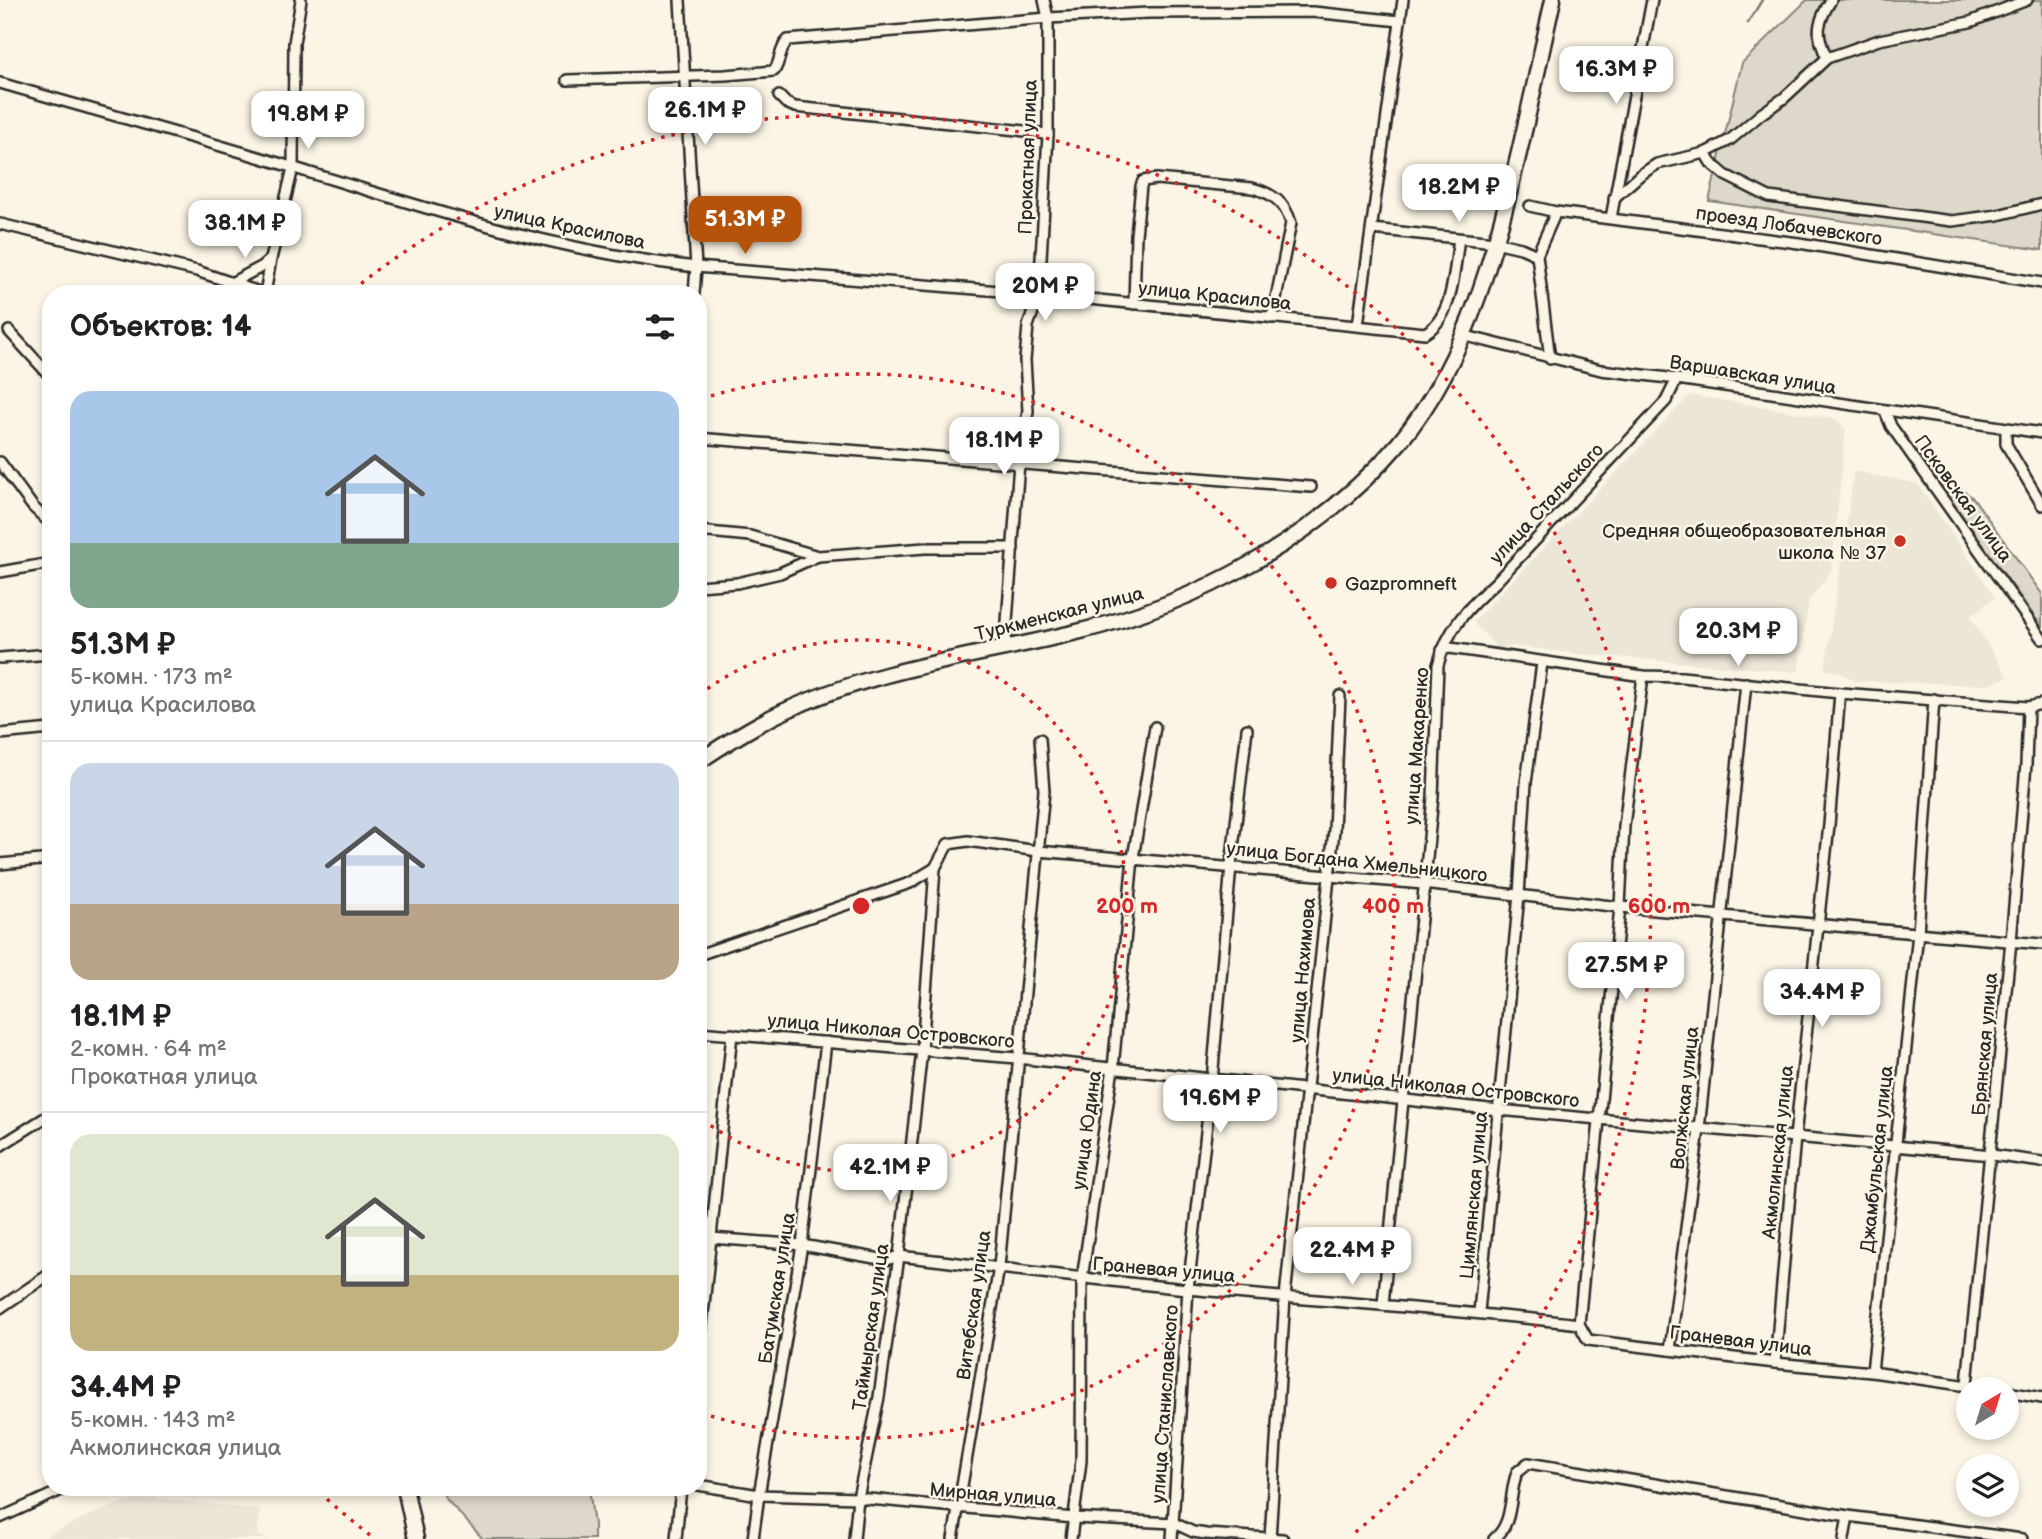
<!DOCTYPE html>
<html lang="ru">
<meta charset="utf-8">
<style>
:root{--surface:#fff;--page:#f6f6f6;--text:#202124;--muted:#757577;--line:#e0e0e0;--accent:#b45309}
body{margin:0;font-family:"Balsamiq Sans",sans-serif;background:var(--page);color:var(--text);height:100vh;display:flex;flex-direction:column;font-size:26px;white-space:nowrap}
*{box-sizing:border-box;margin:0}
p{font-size:23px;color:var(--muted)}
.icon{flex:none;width:38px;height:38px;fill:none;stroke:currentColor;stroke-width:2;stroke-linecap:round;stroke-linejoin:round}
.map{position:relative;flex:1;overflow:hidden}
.sheet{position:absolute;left:42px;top:285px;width:665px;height:1211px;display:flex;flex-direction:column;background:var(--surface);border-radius:28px;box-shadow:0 4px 10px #0003}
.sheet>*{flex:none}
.needle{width:46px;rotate:38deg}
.buttons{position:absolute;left:1956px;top:1377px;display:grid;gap:14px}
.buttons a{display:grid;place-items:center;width:63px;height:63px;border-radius:50%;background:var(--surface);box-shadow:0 4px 10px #0003;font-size:35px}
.price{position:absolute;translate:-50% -60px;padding:0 16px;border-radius:14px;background:#fff;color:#222;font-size:23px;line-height:46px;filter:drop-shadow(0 2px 4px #0008)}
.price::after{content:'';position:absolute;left:50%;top:42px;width:21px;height:16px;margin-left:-10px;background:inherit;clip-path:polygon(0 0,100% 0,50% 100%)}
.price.selected{background:var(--accent);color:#fff}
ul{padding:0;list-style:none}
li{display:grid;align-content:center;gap:14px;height:371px;padding:0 28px}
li+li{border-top:2px solid var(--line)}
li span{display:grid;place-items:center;height:217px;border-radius:21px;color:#555}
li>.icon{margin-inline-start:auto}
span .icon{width:126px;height:126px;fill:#fffc;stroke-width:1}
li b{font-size:30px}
h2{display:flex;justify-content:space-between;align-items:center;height:84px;padding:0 28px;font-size:30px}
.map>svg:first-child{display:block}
.built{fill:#ece6d7}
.green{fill:#ded8ca;stroke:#84827a;stroke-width:2}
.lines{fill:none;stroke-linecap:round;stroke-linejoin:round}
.stream{stroke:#7d7b74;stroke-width:2.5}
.minor-casing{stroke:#2b2b2b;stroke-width:14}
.primary-casing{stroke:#2b2b2b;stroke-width:19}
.minor{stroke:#fcf5e5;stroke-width:9}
.primary{stroke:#fcf5e5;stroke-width:14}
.ring{fill:none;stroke:#d62828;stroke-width:3.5;stroke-dasharray:3.5 7}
.poi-dot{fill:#c8321e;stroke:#fcf5e5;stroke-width:2.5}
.labels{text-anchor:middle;stroke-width:5;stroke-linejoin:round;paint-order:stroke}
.street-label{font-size:19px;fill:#2b2b2b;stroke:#fcf5e5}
.poi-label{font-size:19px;fill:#2b2b2b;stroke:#fcf5e5;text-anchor:end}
.centre{fill:#d62828;stroke:#fcf5e5;stroke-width:3.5}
.ring-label{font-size:21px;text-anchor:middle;font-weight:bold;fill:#d62828;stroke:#fcf5e5;stroke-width:5;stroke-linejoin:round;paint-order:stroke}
</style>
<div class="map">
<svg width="2042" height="1539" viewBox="0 0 2042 1539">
<rect width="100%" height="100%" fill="#fcf5e5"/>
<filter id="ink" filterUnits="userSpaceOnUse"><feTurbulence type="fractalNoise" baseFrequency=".0143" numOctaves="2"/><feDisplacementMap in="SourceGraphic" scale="14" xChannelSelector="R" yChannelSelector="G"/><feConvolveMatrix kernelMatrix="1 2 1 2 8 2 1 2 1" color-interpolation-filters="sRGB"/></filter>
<g filter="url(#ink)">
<g class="built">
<path d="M1690,395L1836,419L1846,429L1831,572L1809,600L1798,672L1580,654L1514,646L1498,649L1473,622Z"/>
<path d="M1854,471L1918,484L1995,597L1970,616L2008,677L1988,685L1855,681L1837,671L1825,670Z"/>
<path d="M154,1498L260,1510L257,1535L269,1539H40L87,1516L121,1503Z"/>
</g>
<g class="green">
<path d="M1807,0H2042V250L1709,201L1742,63Z"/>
<path d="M1937,475L1945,476L1974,499L2042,594V627L1936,479Z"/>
<path d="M440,1488H589L594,1525V1539H483L446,1499Z"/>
</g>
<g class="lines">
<path class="stream" d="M1748,23L1762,0"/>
<g class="minor-casing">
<g id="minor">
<path d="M680,0L696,267L694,294"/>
<path d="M1827,58C1815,33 1817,23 1831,0"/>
<path d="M567,80L725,75L774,71C781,61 779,49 788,40L1048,18L1149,13L1313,12L1400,21"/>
<path d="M0,83C100,112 201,139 301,170C433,210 558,252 696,267L1039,294L1425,333C1454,317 1454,268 1459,239"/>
<path d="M779,96L786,103L795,107L1035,132L1048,135"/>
<path d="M1705,153L1711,163L1725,175L1769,197L1952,221L1998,215L2042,204"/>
<path d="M1614,198L1640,175L1657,164L1705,153L1730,140L1761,114L1784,98L1827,58L1879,40L1970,22L2027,0"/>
<path d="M1530,206L1556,212L1799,243L2042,283"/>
<path d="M1611,218L1652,0"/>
<path d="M0,224L197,271L265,294"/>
<path d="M1372,229L1495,242L1521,248L1537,255"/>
<path d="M233,282L263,266L271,259"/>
<path d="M265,294L271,259L293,168L294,43L301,0"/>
<path d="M1134,304L1136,235L1141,186L1143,181L1157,179L1252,188C1272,193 1285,202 1291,223L1272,318"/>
<path d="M1358,325L1403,0"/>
<path d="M9,331L51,377"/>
<path d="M1462,335L1601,370L1677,379L2042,433"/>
<path d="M1550,359L1537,255L1556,212"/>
<path d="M1885,411L1891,426L2042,639"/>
<path d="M2006,428V444L2042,505"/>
<path d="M698,438L1311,487"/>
<path d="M0,462L33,507L51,524"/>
<path d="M698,531L750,536L818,556"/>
<path d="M0,572L51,563"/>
<path d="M698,586L737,583L780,573L818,556L925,548H1013"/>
<path d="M1005,648L1019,463L1028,411L1025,360L1028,326L1039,294L1048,135V18L1044,0"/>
<path d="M1442,650L1450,648L1643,676L1682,677L1840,693L2028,707L2042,704"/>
<path d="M0,658L51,654"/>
<path d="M0,734L51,729"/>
<path d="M0,864L51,859"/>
<path d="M698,955L910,883L935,868L948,844L968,841L1038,851L1423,884L1620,907L2042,944"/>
<path d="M698,1032L1017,1058L1499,1110L1992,1155L2042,1162"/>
<path d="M0,1146L51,1114"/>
<path d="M698,1237L802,1245L886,1260L899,1256C995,1267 1092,1280 1188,1289C1319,1301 1449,1309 1579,1324L1588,1340L1775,1363L1872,1372L1995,1390"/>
<path d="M1383,1304L1433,797L1438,665C1447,629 1469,606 1496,582L1666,401L1677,379"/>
<path d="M0,1308L51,1273"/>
<path d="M1479,1312L1519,895L1526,783L1542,663"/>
<path d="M1579,1324L1620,907L1624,826L1643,676"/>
<path d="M1670,1350L1699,1129L1746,683"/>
<path d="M698,1363L732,1034"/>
<path d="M1775,1363L1795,1137L1829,825L1840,693"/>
<path d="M1872,1372L1918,933L1934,699"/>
<path d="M1967,1384L2011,941L2026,765L2028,707"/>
<path d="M2007,1392L2042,1398"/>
<path d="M698,1485L759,1495L858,1498L1074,1518L1174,1523L1193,1532L1206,1534L1283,1539"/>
<path d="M0,1518L66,1488"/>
<path d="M676,1539L681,1488"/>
<path d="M753,1539L759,1495L802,1245L826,1042"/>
<path d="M854,1539L858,1498L879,1397L899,1256L922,1050L935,868"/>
<path d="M953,1539L999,1267L1044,791L1040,739"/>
<path d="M1071,1539L1081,1461L1082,1279L1113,1068L1133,858L1155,727"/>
<path d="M1172,1539L1188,1289L1212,1080L1231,866L1247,729"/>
<path d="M1270,1539L1285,1297L1334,830L1340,696"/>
<path d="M1494,1539C1514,1524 1509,1493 1517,1472L1528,1463L1848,1516L2022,1539"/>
<path d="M1844,1539L1848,1516"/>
</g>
</g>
<g class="primary-casing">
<g id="primary">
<path d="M698,762C726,743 754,725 785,711C877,668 979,656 1077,632C1198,603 1317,539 1399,443C1434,401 1461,346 1479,294C1512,199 1531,98 1553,0"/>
<path d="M405,1488L416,1539"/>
</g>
</g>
<use href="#minor" class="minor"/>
<use href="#primary" class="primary"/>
</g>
</g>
<g class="ring">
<path d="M699 695A266 266 0 1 1 699 1117"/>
<path d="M701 399A532 532 0 1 1 701 1413"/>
<path d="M370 1535A798 798 0 0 1 317 1490M353 290A798 798 0 1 1 1352 1535"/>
</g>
<g class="poi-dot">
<circle cx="1900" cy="541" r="7"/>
<circle cx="1331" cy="583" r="7"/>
</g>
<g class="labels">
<g class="street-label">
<text transform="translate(1027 157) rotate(-88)" y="7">Прокатная улица</text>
<text transform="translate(1789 225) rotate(8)" y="7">проезд Лобачевского</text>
<text transform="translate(570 226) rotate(12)" y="7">улица Красилова</text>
<text transform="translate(1215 295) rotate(6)" y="7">улица Красилова</text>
<text transform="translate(1753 374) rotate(9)" y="7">Варшавская улица</text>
<text transform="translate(1964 498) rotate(54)" y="7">Псковская улица</text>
<text transform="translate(1546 503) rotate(-47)" y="7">улица Стальского</text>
<text transform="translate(1059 613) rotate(-14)" y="7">Туркменская улица</text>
<text transform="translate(1416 746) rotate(-86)" y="7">улица Макаренко</text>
<text transform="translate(1357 861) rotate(6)" y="7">улица Богдана Хмельницкого</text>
<text transform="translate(1302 970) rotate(-85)" y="7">улица Нахимова</text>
<text transform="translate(891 1030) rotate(5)" y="7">улица Николая Островского</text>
<text transform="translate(1984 1044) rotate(-85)" y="7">Брянская улица</text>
<text transform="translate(1456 1087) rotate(6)" y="7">улица Николая Островского</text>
<text transform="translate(1684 1098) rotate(-84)" y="7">Волжская улица</text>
<text transform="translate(1086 1130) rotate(-82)" y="7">улица Юдина</text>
<text transform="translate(1777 1152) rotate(-84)" y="7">Акмолинская улица</text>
<text transform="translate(1876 1159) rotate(-84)" y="7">Джамбульская улица</text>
<text transform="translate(1473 1195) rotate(-85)" y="7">Цимлянская улица</text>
<text transform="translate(1164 1269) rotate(5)" y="7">Граневая улица</text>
<text transform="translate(776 1288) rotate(-81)" y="7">Батумская улица</text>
<text transform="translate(973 1305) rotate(-82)" y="7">Витебская улица</text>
<text transform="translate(870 1327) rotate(-82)" y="7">Таймырская улица</text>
<text transform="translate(1741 1340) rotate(7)" y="7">Граневая улица</text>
<text transform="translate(1164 1404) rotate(-86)" y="7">улица Станиславского</text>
<text transform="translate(993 1494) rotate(5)" y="7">Мирная улица</text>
</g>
<g class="poi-label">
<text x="1886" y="537">Средняя общеобразовательная<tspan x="1886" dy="22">школа № 37</tspan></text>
<text x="1345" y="590" text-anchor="start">Gazpromneft</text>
</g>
</g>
<circle cx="861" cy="906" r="10" class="centre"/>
<g class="ring-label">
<text x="1127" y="913">200 m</text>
<text x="1393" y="913">400 m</text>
<text x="1659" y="913">600 m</text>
</g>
</svg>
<div class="buttons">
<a><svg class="needle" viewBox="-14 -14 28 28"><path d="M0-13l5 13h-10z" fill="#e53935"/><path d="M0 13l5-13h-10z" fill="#757577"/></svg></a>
<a><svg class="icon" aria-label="layers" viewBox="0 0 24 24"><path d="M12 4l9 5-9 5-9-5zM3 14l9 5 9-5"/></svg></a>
</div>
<b class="price" style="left:1616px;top:106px">16.3M ₽</b>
<b class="price" style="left:705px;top:147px">26.1M ₽</b>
<b class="price" style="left:308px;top:151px">19.8M ₽</b>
<b class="price" style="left:1459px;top:224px">18.2M ₽</b>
<b class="price selected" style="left:745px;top:256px">51.3M ₽</b>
<b class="price" style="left:245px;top:260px">38.1M ₽</b>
<b class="price" style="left:1045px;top:323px">20M ₽</b>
<b class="price" style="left:1004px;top:477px">18.1M ₽</b>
<b class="price" style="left:1738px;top:668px">20.3M ₽</b>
<b class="price" style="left:1626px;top:1002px">27.5M ₽</b>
<b class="price" style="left:1822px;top:1029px">34.4M ₽</b>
<b class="price" style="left:1220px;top:1135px">19.6M ₽</b>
<b class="price" style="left:890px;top:1204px">42.1M ₽</b>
<b class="price" style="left:1352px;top:1287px">22.4M ₽</b>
<section class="sheet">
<h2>Объектов: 14<svg class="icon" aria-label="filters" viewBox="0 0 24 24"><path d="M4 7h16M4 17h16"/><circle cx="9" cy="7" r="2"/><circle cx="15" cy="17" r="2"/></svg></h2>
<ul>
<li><span style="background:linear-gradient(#a9c7e8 70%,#7fa58c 0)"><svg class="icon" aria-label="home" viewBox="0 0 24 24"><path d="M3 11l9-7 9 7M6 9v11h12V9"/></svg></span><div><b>51.3M ₽</b><p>5-комн. · 173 m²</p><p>улица Красилова</p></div></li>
<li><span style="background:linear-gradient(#c9d6e8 65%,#b9a48a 0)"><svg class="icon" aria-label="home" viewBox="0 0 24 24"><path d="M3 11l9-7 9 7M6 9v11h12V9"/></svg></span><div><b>18.1M ₽</b><p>2-комн. · 64 m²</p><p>Прокатная улица</p></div></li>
<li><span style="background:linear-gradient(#dfe7d0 65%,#c2b280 0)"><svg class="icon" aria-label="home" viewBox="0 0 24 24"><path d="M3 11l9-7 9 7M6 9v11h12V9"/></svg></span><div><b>34.4M ₽</b><p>5-комн. · 143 m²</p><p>Акмолинская улица</p></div></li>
</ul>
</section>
</div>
